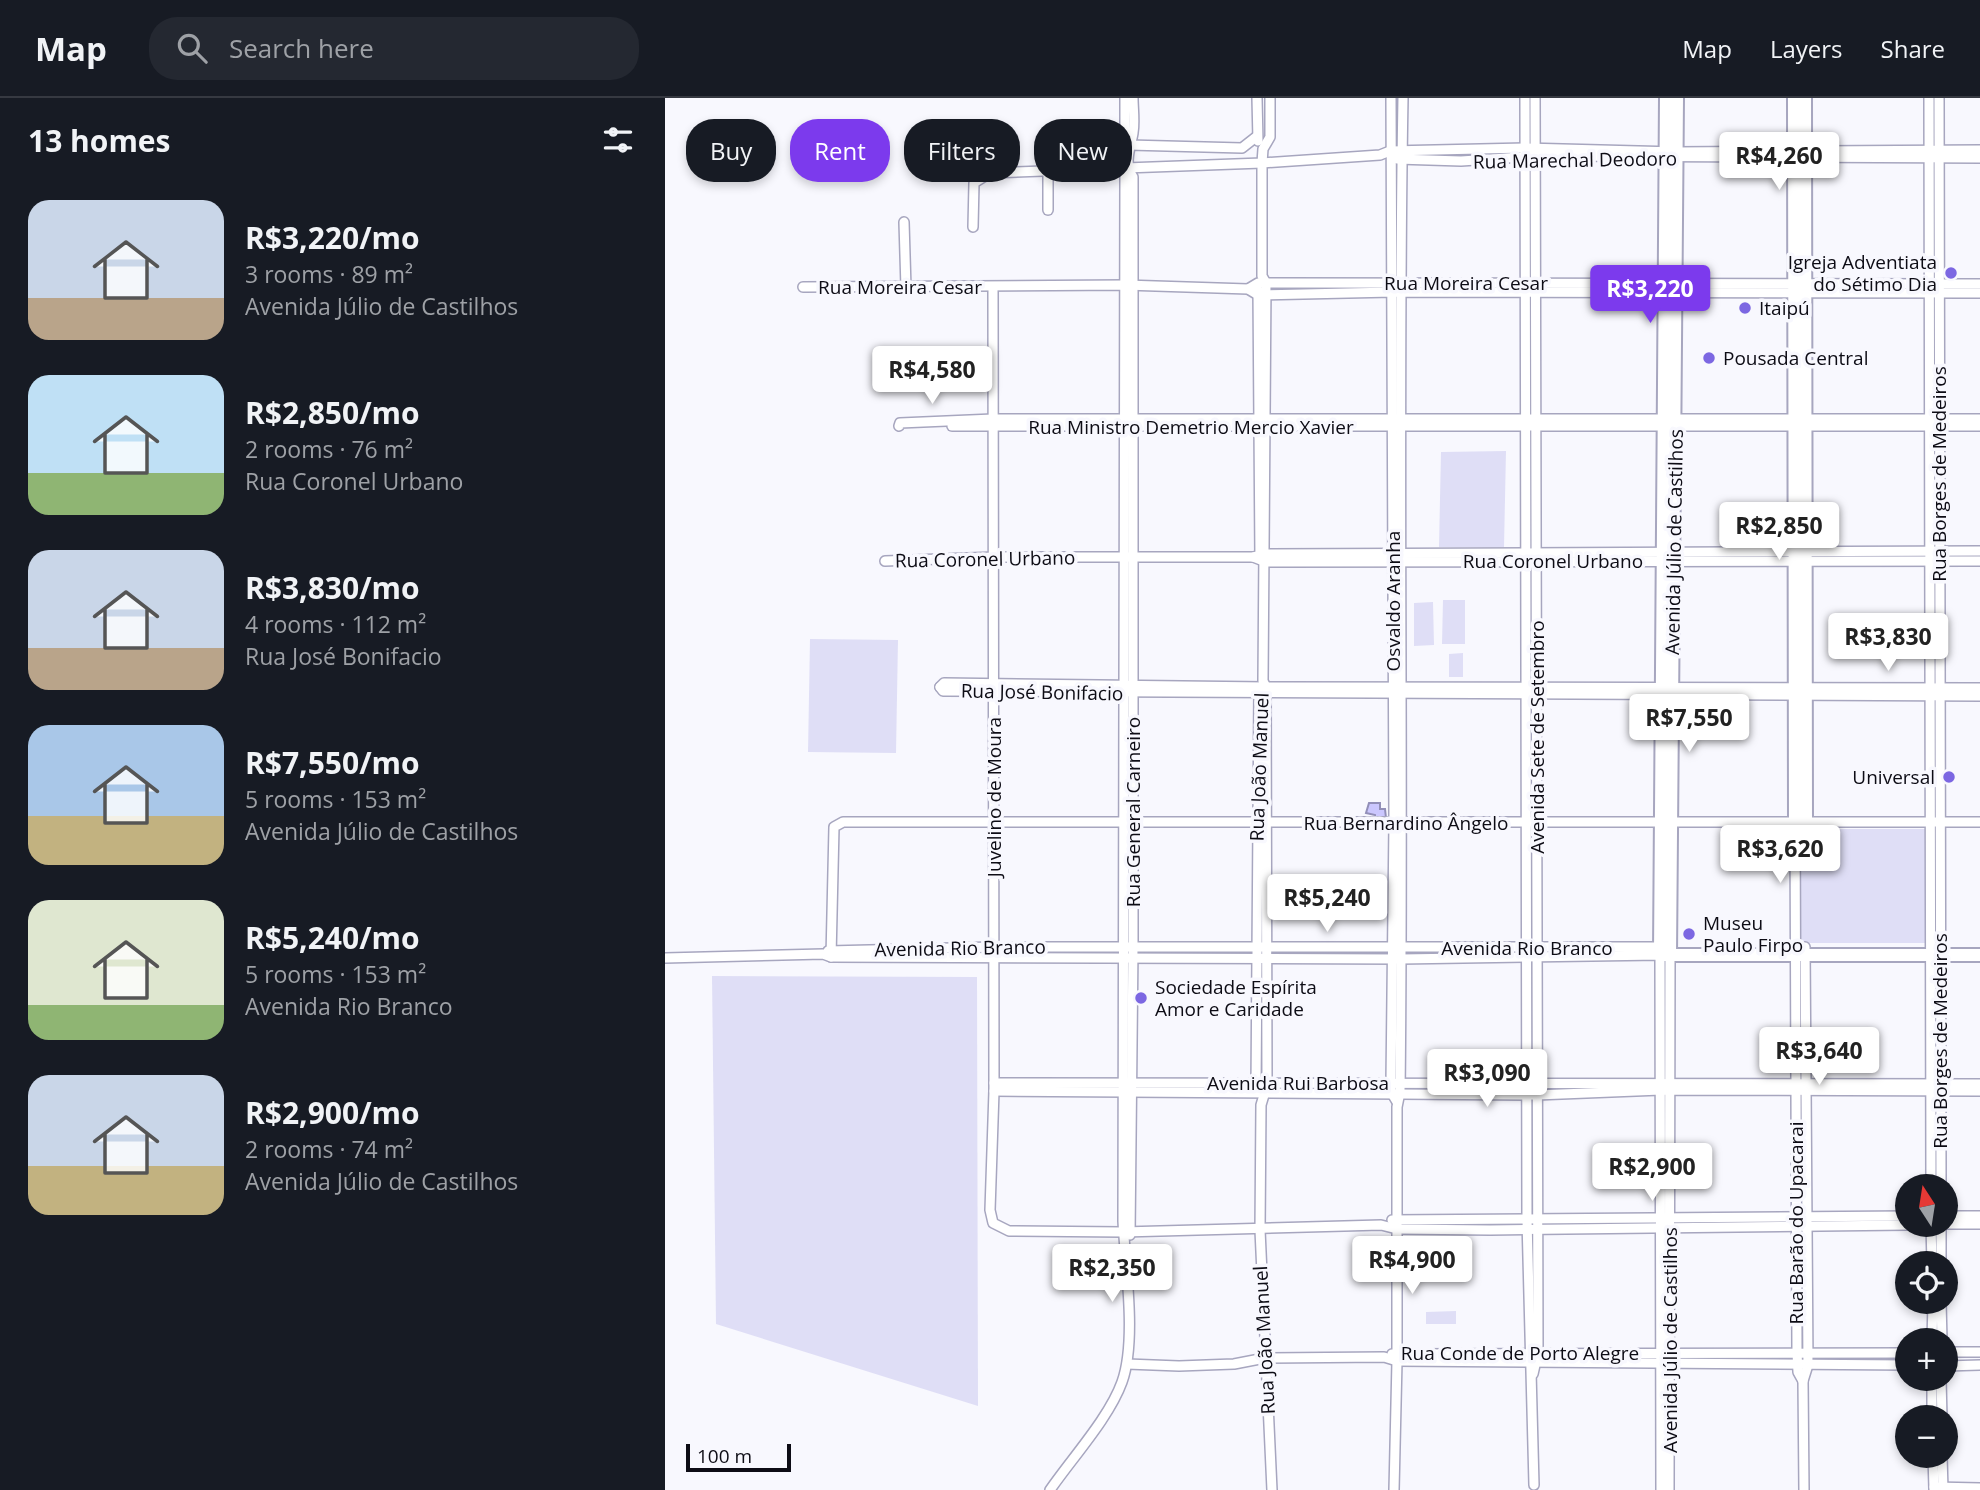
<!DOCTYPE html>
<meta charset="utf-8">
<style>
:root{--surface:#171b24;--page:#242831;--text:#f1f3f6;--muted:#9ea1a6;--line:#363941;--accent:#7c3aed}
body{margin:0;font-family:"Open Sans",sans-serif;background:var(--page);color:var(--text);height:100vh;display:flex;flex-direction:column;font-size:26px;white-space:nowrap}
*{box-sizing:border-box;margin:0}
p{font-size:23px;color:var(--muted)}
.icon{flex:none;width:38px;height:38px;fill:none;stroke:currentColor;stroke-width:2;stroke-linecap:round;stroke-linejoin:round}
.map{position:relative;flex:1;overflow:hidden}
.panel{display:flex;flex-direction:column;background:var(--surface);width:665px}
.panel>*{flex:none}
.guide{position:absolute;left:21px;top:21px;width:665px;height:63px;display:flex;gap:14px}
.needle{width:46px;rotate:348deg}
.tools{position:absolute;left:1230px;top:1076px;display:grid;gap:14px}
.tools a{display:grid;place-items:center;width:63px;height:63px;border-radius:50%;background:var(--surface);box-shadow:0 4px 10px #0003;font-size:35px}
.scale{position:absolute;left:21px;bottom:18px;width:105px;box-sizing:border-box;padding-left:7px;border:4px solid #0d0c15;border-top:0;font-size:19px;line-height:24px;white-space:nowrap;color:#0d0c15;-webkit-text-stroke:5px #f8f8fe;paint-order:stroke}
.price{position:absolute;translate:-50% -60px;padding:0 16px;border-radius:7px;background:#fff;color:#222;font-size:23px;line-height:46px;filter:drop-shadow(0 2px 4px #0008)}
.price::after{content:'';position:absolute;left:50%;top:42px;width:21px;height:16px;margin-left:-10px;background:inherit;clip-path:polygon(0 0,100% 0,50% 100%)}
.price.on{background:var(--accent);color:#fff}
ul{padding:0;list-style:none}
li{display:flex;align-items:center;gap:21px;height:175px;padding:0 28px}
li span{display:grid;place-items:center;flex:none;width:196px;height:140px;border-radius:21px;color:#555}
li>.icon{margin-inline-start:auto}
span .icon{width:84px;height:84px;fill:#fffc;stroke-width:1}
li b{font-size:30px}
h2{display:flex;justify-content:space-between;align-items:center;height:84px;padding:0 28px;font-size:30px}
.pill{padding:0 24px;border-radius:28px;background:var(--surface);box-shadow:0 4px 10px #0003;font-size:24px;line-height:63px}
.pill.on{background:var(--accent);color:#fff}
header{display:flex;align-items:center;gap:42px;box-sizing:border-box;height:98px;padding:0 35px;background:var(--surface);border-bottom:2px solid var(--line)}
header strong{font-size:33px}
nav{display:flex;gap:38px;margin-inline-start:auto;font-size:24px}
.search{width:490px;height:63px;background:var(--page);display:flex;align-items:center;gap:18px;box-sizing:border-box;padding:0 24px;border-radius:28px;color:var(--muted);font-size:26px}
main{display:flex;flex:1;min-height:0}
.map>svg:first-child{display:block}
.green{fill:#dfdef6}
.water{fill:#cbc7fe;stroke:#928fb8;stroke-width:2}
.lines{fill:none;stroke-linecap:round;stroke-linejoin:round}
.street-casing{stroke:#a7a6bf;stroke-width:12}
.secondary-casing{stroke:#a7a6bf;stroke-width:16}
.street{stroke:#fff;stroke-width:9}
.secondary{stroke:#fff;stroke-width:12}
.poi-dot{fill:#7c67e2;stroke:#f8f8fe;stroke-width:2.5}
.labels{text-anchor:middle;stroke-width:7;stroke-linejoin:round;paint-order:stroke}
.street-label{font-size:19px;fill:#0d0c15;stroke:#f8f8fe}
.poi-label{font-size:19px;fill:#0d0c15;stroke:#f8f8fe;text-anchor:start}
</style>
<header>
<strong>Map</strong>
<div class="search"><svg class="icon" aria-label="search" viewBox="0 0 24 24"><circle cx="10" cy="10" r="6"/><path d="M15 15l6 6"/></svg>Search here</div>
<nav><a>Map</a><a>Layers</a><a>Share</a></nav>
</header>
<main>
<section class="panel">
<h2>13 homes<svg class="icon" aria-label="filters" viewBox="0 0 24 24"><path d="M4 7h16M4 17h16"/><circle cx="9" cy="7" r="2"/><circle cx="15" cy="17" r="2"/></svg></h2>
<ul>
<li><span style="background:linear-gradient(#c9d6e8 70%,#b9a48a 0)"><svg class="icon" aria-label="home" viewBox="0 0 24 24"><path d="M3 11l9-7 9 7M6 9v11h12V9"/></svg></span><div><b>R$3,220/mo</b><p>3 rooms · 89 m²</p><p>Avenida Júlio de Castilhos</p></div></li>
<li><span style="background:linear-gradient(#bfe0f5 70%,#8fb573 0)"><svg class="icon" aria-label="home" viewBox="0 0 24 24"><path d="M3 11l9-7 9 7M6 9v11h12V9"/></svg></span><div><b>R$2,850/mo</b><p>2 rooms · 76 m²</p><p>Rua Coronel Urbano</p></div></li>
<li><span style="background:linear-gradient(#c9d6e8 70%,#b9a48a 0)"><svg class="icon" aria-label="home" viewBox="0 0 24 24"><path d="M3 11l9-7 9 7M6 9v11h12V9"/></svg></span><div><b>R$3,830/mo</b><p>4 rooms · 112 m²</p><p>Rua José Bonifacio</p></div></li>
<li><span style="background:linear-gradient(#a9c7e8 65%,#c2b280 0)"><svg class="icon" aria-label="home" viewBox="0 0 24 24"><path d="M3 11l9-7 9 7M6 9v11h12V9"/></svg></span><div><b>R$7,550/mo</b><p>5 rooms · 153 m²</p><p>Avenida Júlio de Castilhos</p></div></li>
<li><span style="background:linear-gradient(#dfe7d0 75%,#8fb573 0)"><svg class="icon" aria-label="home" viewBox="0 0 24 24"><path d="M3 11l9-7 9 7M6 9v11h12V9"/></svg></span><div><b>R$5,240/mo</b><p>5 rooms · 153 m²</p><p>Avenida Rio Branco</p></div></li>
<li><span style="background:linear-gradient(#c9d6e8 65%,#c2b280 0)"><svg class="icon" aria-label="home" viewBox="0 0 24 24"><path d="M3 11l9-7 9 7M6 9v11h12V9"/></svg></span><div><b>R$2,900/mo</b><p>2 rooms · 74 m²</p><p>Avenida Júlio de Castilhos</p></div></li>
</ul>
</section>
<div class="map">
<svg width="1315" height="1392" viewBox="0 0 1315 1392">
<rect width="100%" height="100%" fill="#f8f8fe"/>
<g class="green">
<path d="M841,353L839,449H774L776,354Z"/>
<path d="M778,502H800V546H777Z"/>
<path d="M768,504L769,547L749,548V505Z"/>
<path d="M145,541L233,542L231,655L143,654Z"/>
<path d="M798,555V579H784V556Z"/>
<path d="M1134,731H1261L1260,845H1135Z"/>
<path d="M47,878L312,879L313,1308L51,1226Z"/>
<path d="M791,1213V1226H761V1214Z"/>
</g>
<path class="water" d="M704,705H715V711H720L721,720H710V717L701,715Z"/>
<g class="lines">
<g class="street-casing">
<g id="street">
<path d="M460,0V36L464,43"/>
<path d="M592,0L593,43"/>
<path d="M605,0V39L598,51L597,65V178L601,185L598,583L601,589L602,987L596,1007L595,1132L607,1392"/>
<path d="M726,0L729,724L726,984V994L732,1004"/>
<path d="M860,0L862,1122L869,1387"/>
<path d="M1264,0L1266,1088"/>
<path d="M1274,0L1276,1088"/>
<path d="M464,47L577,50L591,39"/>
<path d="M732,61L796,63L871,58L1315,60"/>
<path d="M383,72V112"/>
<path d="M239,124L241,190"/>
<path d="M308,129L309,85L325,75L597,65L715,57L725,53L860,50L1011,54L1315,52"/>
<path d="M138,189L460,187L583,191L593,197L728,194L1315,195"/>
<path d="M328,190L329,993L325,1112L328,1125L344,1133L458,1134L716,1127L732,1131L825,1132L1242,1127"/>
<path d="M583,191L593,185H601L1315,186"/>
<path d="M593,192L595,461"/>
<path d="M234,328L235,325L328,321H1315"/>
<path d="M287,328H1315"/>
<path d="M588,459L601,464L1315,463"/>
<path d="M220,463L330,459H588L601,456L1315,453"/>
<path d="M275,589L279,585L601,589L1315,590"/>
<path d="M275,589L278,593L1315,598"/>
<path d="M1130,725L1132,1255L1133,1274L1138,1283"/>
<path d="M163,853L328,849H995"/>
<path d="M166,859L169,729L178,724H1315"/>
<path d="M0,860L158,856L166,859L736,861L995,857L996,1392"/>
<path d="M329,985L1315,986"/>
<path d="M591,990L594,591"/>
<path d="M329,993L872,997L996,992L1315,993"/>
<path d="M1281,1118H1315"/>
<path d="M727,1122L1242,1118"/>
<path d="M1281,1126H1315"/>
<path d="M1266,1127L1267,1166"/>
<path d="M1276,1127V1166"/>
<path d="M465,1137L468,850V79C458,66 466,48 468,35C470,24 468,11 468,0"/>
<path d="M1276,1204L1277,1242"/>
<path d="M1267,1242L1268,1204"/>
<path d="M1281,1254H1315"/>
<path d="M727,1256L1242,1255"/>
<path d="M462,1266L514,1268L569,1266L600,1260L719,1259L732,1263L1242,1267"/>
<path d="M1281,1268L1315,1267"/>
<path d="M868,1276L873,1254L870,0"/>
<path d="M1267,1281V1320"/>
<path d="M1276,1281L1277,1320"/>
<path d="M1268,1358L1269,1391"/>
<path d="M1277,1358L1278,1392"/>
<path d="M1269,1389L1315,1390"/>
<path d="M385,1392C407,1360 444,1320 457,1284C472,1242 460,1167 458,1123L460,79L464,74"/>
<path d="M729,1392L732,1263V1009L735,994C739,663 732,331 738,0"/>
<path d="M1004,1392L1005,857"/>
<path d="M1139,1392L1138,1283L1143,1267L1140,849"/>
</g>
</g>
<g class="secondary-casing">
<g id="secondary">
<path d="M1001,0L995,857H1315"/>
<path d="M1129,0L1130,725"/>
<path d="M1140,0L1141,725"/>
<path d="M1005,857L1012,0"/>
</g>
</g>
<use href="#street" class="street"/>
<use href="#secondary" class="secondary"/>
</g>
<g class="poi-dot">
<circle cx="1286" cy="175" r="7"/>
<circle cx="1080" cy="210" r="7"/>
<circle cx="1044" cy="260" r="7"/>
<circle cx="1284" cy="679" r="7"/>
<circle cx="1024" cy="836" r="7"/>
<circle cx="476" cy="900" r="7"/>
</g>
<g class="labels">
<g class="street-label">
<text transform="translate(910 62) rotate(-1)" y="7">Rua Marechal Deodoro</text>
<text x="801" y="192">Rua Moreira Cesar</text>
<text x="235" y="196">Rua Moreira Cesar</text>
<text x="526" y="336">Rua Ministro Demetrio Mercio Xavier</text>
<text transform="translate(1274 376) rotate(-90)" y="7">Rua Borges de Medeiros</text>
<text transform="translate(1009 444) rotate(-89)" y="7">Avenida Júlio de Castilhos</text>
<text transform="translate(320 461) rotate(-1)" y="7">Rua Coronel Urbano</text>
<text x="888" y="470">Rua Coronel Urbano</text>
<text transform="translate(728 503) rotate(-90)" y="7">Osvaldo Aranha</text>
<text transform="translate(377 594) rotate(1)" y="7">Rua José Bonifacio</text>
<text transform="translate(872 639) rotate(-90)" y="7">Avenida Sete de Setembro</text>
<text transform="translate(594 669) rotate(-88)" y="7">Rua João Manuel</text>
<text transform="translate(329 699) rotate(-90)" y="7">Juvelino de Moura</text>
<text transform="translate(468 714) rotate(-90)" y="7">Rua General Carneiro</text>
<text x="741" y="732">Rua Bernardino Ângelo</text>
<text transform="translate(295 850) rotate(-1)" y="7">Avenida Rio Branco</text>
<text x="862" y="857">Avenida Rio Branco</text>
<text transform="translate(1275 943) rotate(-90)" y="7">Rua Borges de Medeiros</text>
<text x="633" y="992">Avenida Rui Barbosa</text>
<text transform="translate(1131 1125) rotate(-90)" y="7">Rua Barão do Upacarai</text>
<text transform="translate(599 1242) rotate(-93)" y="7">Rua João Manuel</text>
<text transform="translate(1005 1242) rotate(-90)" y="7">Avenida Júlio de Castilhos</text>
<text x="855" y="1262">Rua Conde de Porto Alegre</text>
</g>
<g class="poi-label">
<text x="1272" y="171" text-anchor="end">Igreja Adventiata<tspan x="1272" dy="22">do Sétimo Dia</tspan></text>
<text x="1094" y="217">Itaipú</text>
<text x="1058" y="267">Pousada Central</text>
<text x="1270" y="686" text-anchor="end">Universal</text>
<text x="1038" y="832">Museu<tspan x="1038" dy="22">Paulo Firpo</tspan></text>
<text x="490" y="896">Sociedade Espírita<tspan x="490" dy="22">Amor e Caridade</tspan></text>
</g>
</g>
</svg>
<div class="tools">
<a><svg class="needle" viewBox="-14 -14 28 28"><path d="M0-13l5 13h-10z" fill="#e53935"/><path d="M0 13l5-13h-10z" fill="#9ea1a6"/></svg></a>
<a><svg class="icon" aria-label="locate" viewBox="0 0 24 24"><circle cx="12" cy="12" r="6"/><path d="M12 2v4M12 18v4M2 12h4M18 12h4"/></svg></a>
<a>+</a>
<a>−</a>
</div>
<div class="scale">100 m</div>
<b class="price" style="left:1114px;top:94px">R$4,260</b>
<b class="price on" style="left:985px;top:227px">R$3,220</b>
<b class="price" style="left:267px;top:308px">R$4,580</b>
<b class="price" style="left:1114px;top:464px">R$2,850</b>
<b class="price" style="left:1223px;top:575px">R$3,830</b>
<b class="price" style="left:1024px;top:656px">R$7,550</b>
<b class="price" style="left:1115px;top:787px">R$3,620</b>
<b class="price" style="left:662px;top:836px">R$5,240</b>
<b class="price" style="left:1154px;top:989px">R$3,640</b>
<b class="price" style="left:822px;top:1011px">R$3,090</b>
<b class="price" style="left:987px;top:1105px">R$2,900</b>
<b class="price" style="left:747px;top:1198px">R$4,900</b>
<b class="price" style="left:447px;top:1206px">R$2,350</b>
<div class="guide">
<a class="pill">Buy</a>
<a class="pill on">Rent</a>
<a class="pill">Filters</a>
<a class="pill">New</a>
</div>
</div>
</main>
